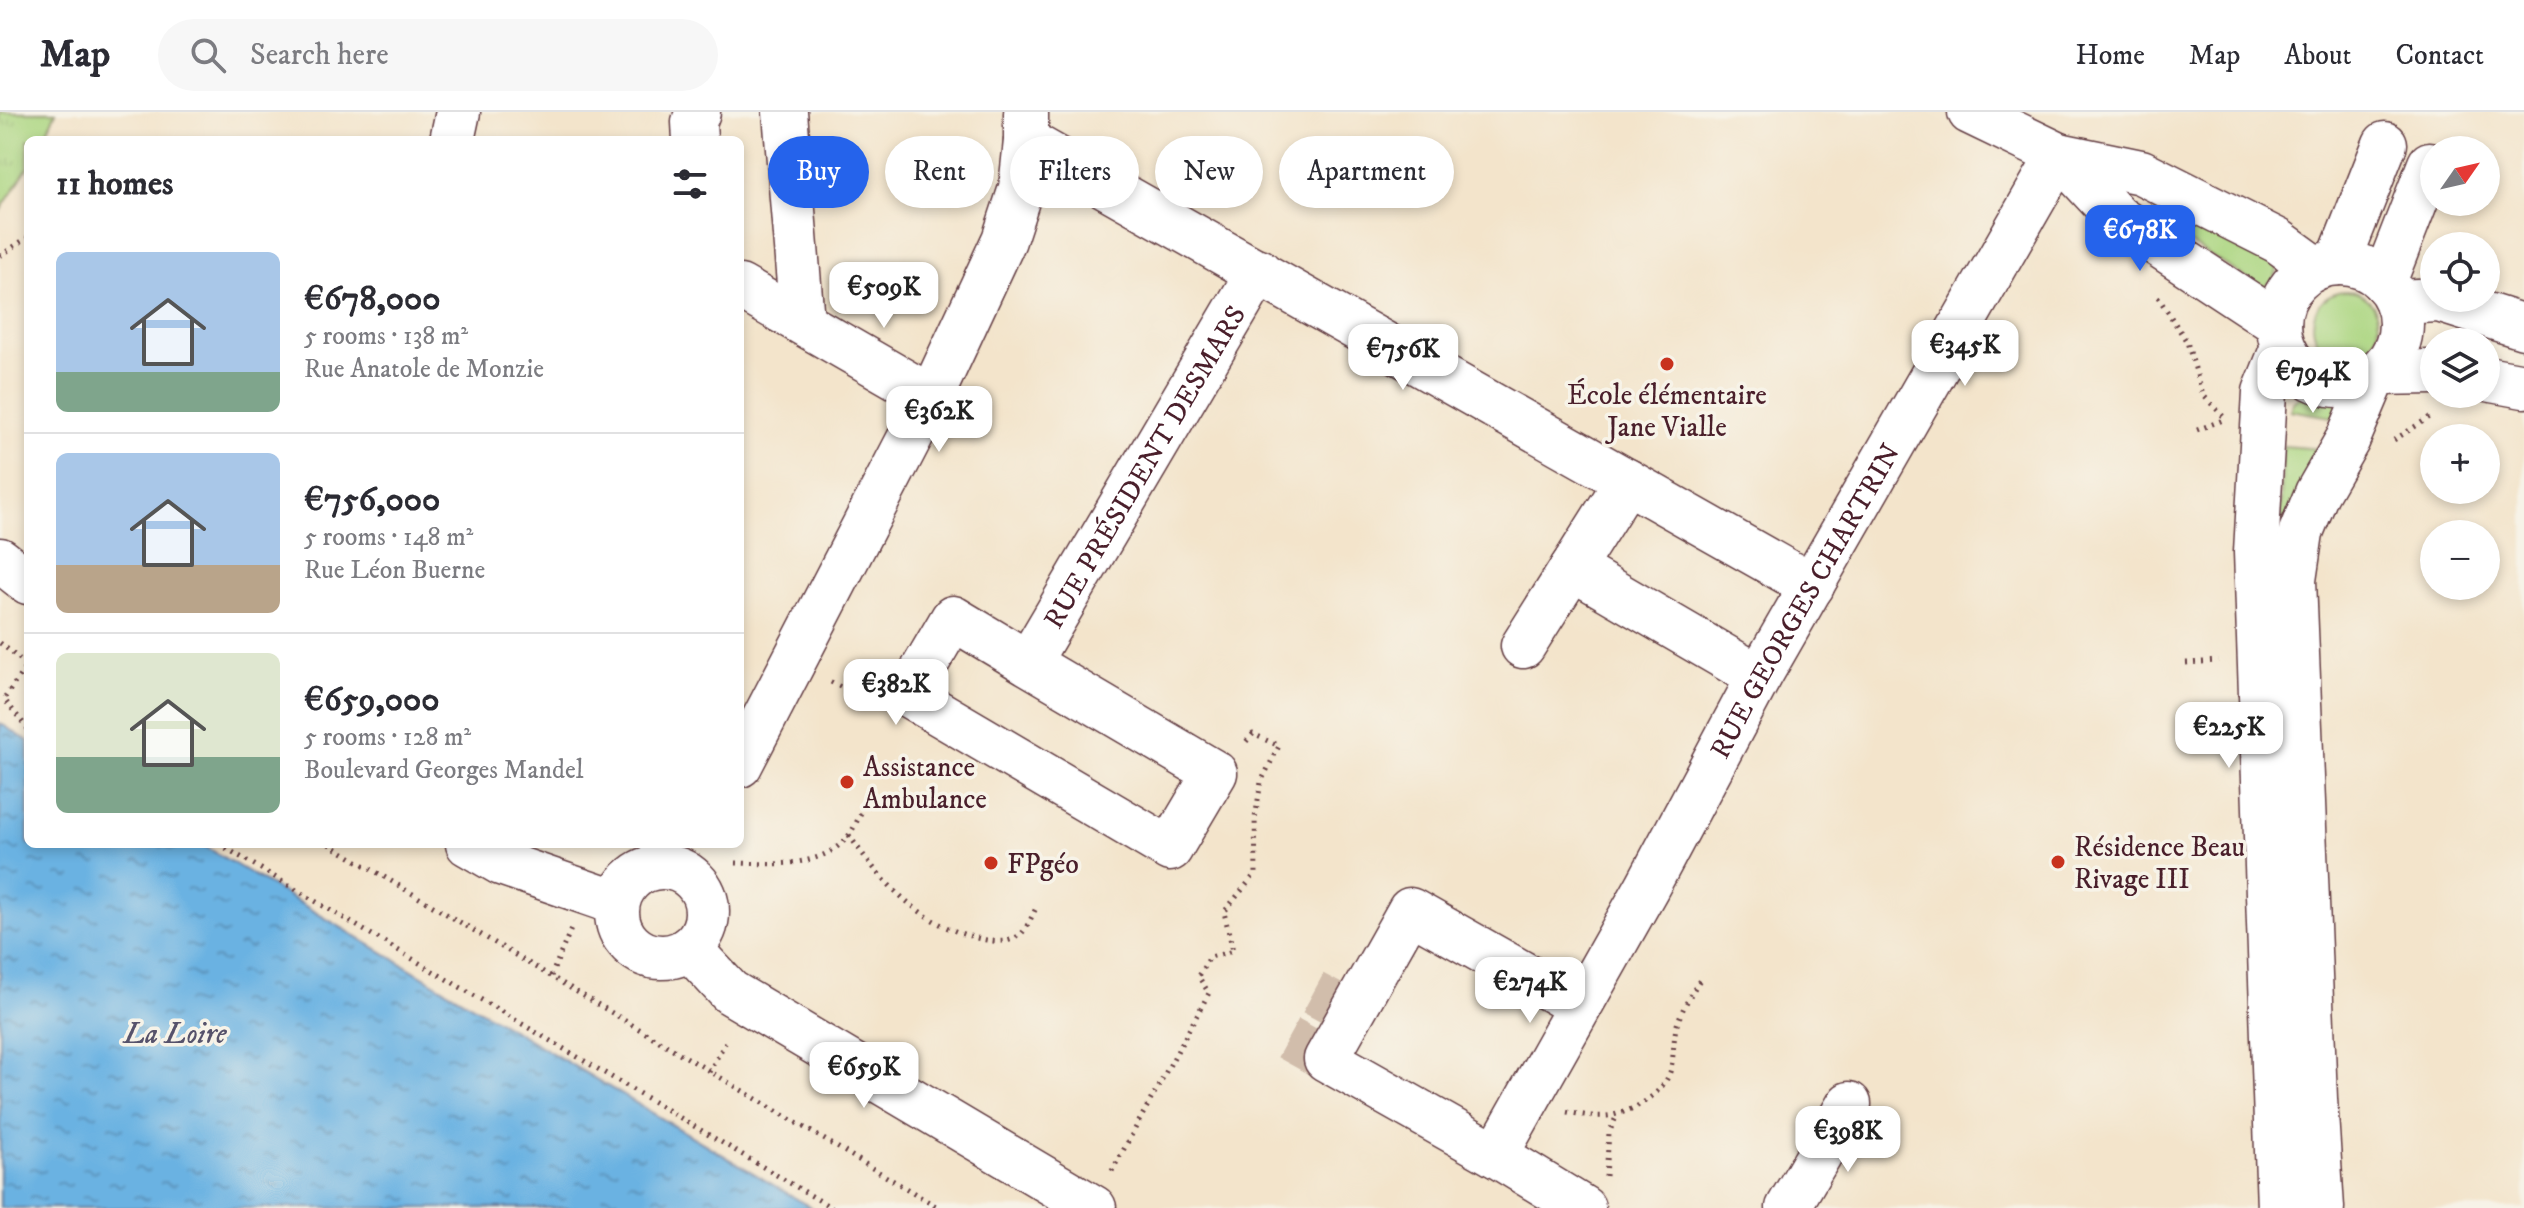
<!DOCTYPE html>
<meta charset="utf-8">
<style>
:root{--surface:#fff;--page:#f7f7f7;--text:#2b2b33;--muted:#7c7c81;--line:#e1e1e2;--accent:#2563eb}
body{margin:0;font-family:"IM FELL DW Pica",serif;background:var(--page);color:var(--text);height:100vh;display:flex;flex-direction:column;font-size:30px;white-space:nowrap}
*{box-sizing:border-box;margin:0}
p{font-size:26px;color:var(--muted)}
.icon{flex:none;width:44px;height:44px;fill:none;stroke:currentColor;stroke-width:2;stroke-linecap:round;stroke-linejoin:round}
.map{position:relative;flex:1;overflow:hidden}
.drawer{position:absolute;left:24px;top:24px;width:720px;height:712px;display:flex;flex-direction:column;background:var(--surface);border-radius:12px;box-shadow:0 4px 12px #0003}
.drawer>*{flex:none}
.banner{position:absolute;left:768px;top:24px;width:760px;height:72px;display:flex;gap:16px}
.needle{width:52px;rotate:56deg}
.tools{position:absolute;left:2420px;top:24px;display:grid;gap:16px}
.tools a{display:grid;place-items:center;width:80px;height:80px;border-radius:50%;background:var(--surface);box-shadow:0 4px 12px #0003;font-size:40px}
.price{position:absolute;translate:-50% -68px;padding:0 18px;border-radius:16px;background:#fff;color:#222;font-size:26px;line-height:52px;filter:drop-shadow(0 2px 4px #0008)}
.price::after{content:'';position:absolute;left:50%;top:48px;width:24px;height:18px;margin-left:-12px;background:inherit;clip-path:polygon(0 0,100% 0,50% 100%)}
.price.on{background:var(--accent);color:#fff}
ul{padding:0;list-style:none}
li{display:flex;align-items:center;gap:24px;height:200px;padding:0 32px}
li+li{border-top:2px solid var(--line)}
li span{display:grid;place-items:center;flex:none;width:224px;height:160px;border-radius:12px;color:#555}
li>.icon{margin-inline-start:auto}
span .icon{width:96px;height:96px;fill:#fffc;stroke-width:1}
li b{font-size:34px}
h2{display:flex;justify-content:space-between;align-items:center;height:96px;padding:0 32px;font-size:34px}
.chip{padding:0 28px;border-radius:36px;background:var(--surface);box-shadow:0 4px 12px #0003;font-size:28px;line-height:72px}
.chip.on{background:var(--accent);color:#fff}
header{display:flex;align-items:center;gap:48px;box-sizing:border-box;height:112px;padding:0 40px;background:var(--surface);border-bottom:2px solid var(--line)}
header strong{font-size:38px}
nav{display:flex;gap:44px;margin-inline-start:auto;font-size:28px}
.search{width:560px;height:72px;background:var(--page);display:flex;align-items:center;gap:20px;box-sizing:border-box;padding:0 28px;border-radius:44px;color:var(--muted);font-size:30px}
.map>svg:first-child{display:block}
.grass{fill:url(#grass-tufts);stroke:#7b7a56;stroke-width:2}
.garden{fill:#acd681;stroke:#7b7a56;stroke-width:2}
.water{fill:url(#water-ripples);stroke:#5a6886;stroke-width:2}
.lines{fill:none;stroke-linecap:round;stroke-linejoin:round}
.minor-tunnel{stroke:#d1bdab;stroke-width:44;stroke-dasharray:44 22;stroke-linecap:butt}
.minor-casing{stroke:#633d43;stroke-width:47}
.path{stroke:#633d43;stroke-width:5;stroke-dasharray:2 6;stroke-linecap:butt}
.minor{stroke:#fff;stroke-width:44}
.poi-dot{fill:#c8321e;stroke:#f7f3e8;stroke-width:3}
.labels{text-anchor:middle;stroke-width:7;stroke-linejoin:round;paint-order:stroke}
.poi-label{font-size:28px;fill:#4a1f2b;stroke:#f7f3e8;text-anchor:start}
.street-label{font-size:28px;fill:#4a1f2b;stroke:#f7f3e8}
.water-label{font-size:30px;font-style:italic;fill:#56526b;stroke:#f7f3e8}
</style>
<header>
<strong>Map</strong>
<div class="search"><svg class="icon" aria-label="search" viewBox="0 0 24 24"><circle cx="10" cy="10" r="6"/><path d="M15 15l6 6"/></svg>Search here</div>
<nav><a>Home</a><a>Map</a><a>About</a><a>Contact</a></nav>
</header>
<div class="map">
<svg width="2524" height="1096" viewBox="0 0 2524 1096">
<defs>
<pattern id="grass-tufts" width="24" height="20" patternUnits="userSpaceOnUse" patternTransform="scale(2)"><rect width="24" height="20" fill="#acd681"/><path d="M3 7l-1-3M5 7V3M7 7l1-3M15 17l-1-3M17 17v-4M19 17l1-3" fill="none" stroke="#96b770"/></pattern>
<pattern id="water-ripples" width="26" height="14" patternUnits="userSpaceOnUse" patternTransform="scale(2)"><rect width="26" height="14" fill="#6bb2e2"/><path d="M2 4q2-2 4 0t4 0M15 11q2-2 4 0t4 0" fill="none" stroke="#5a90b7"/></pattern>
</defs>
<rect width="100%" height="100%" fill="#f7f3e8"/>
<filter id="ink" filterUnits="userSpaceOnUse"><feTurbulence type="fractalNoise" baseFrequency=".0125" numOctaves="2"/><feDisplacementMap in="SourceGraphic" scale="16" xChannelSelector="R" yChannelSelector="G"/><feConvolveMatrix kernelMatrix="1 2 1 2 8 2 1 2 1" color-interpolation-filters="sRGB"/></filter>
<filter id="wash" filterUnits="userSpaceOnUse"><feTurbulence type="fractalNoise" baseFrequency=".006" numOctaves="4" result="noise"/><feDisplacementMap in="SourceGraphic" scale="32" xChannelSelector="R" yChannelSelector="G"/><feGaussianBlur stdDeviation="1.8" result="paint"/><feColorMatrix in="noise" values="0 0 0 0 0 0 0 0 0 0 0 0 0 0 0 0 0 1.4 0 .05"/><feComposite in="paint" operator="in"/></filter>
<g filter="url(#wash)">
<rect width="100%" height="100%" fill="#f3e4cb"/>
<path class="grass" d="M0,0H56L43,28H28V55L0,99Z"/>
<g class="garden">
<path d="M2161,87L2277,147C2279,162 2275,169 2261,175L2151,107Z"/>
<circle cx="2346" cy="212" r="33"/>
<path d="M2311,277L2321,278L2339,290L2344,307L2290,298L2293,290Z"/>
<path d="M2283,334L2320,337L2290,411H2280Z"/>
</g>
<path class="water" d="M0,611L28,629V732H201L812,1096H0Z"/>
</g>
<g filter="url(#ink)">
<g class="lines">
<g class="minor-tunnel">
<path d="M1313,881L1352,902"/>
<path d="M1288,926L1326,947"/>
</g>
<g class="minor-casing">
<g id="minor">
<path d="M785,0L802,209"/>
<path d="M1970,0L2059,43L2141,60L2278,129L2315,156"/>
<path d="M452,28L458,0"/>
<path d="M695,28L694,10L698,0"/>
<path d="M1026,29L1812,474"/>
<path d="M2059,43L2118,106L2279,212"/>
<path d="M2338,151L2385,32"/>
<circle cx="2340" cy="212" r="61"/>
<path d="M2384,170L2430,52"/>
<path d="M740,175L931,285"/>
<path d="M2397,190L2439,188L2524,215"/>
<path d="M2376,261L2434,260"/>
<path d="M2486,267L2524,274"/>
<path d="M0,448L28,470"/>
<path d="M1572,456L1759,565"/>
<path d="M1523,534L1627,369"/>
<path id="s1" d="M1028,551L1215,661L1170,737L908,583L953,506L1028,551L1259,159"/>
<path d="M740,653L931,285L1004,128L1021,76L1026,29V1"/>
<path d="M468,732L501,751L617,791"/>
<circle cx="662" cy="800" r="45"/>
<path d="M689,836L730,880L1094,1096"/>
<path id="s2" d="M1580,894L1410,798L1326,947L1496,1043L1647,775L1759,565L2059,43"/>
<path d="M1496,1043L1583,1096"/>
<path d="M1788,1096L1849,992"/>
<path d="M2279,1096L2256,440L2265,280L2283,235"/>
<path d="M2322,1096L2315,987L2294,468L2301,420L2317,381L2348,327L2376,261"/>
</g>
</g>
<g class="path">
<path d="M0,144L28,125"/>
<path d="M2158,185L2187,230L2203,283L2223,304"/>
<path d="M2197,318L2223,308"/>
<path d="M2394,328L2433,303"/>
<path d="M0,531L27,553L4,587L28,617"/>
<path d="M2186,551L2218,549"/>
<path d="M831,570L869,590"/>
<path d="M849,723C882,771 922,814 981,827C996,830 1010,832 1022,821C1028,814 1033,802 1037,794"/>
<path d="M219,732L832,1096"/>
<path d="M329,732L939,1096"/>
<path d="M736,751C773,752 823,757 849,723C855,715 859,704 864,695"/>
<path d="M551,864L571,817"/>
<path d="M709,960L728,926"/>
<path d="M1567,1000C1583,1003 1601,1007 1617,1002C1637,997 1663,981 1670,960C1674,946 1673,931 1676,916C1681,898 1691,882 1701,866"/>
<path d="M1112,1059L1209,881L1198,864L1210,845L1233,839L1224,800L1256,761L1255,706L1261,670L1279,634L1253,622L1244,632"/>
<path d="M1606,1064L1609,1021L1617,1003"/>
</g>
<use href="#minor" class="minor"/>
</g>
</g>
<g class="poi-dot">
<circle cx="1667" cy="252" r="8"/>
<circle cx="847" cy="670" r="8"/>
<circle cx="2058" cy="750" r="8"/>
<circle cx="991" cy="751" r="8"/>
</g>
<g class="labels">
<g class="poi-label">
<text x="1667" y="292" text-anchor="middle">École élémentaire<tspan x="1667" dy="32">Jane Vialle</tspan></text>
<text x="863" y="664">Assistance<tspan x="863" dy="32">Ambulance</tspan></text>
<text x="2074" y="744">Résidence Beau<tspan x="2074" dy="32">Rivage III</tspan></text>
<text x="1007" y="761">FPgéo</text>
</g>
<g class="street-label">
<text dy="10" stroke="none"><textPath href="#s1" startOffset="1014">RUE PRÉSIDENT DESMARS</textPath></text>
<text dy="10" stroke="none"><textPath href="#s2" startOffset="1196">RUE GEORGES CHARTRIN</textPath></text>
</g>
<g class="water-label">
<text x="175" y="931">La Loire</text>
</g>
</g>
</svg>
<div class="tools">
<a><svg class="needle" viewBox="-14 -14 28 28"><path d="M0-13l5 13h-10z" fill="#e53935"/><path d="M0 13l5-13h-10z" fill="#7c7c81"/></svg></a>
<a><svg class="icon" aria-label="locate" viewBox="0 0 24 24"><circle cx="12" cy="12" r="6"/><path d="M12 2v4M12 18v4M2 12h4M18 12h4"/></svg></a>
<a><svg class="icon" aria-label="layers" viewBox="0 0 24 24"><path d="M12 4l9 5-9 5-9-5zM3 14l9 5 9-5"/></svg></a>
<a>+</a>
<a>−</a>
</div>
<b class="price on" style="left:2140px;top:161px">€678K</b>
<b class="price" style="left:884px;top:218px">€509K</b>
<b class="price" style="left:1965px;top:276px">€345K</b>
<b class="price" style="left:1403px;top:280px">€756K</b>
<b class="price" style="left:2313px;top:303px">€794K</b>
<b class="price" style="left:939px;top:342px">€362K</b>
<b class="price" style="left:896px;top:615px">€382K</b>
<b class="price" style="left:2229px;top:658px">€225K</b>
<b class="price" style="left:1530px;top:913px">€274K</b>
<b class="price" style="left:864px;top:998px">€659K</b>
<b class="price" style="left:1848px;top:1062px">€398K</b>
<div class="banner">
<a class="chip on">Buy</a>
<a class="chip">Rent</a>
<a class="chip">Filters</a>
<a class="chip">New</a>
<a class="chip">Apartment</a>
</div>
<section class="drawer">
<h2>11 homes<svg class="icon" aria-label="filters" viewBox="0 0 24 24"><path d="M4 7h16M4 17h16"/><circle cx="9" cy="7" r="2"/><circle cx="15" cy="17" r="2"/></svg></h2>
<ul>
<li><span style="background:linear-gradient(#a9c7e8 75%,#7fa58c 0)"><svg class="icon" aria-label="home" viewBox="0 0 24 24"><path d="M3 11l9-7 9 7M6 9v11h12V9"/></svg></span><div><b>€678,000</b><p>5 rooms · 138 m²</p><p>Rue Anatole de Monzie</p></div></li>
<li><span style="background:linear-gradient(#a9c7e8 70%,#b9a48a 0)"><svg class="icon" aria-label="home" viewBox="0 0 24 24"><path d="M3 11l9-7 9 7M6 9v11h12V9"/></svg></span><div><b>€756,000</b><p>5 rooms · 148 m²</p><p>Rue Léon Buerne</p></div></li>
<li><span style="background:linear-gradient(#dfe7d0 65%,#7fa58c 0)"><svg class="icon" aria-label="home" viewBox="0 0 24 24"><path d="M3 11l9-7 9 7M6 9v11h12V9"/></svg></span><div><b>€659,000</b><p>5 rooms · 128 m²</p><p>Boulevard Georges Mandel</p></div></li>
</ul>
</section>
</div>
